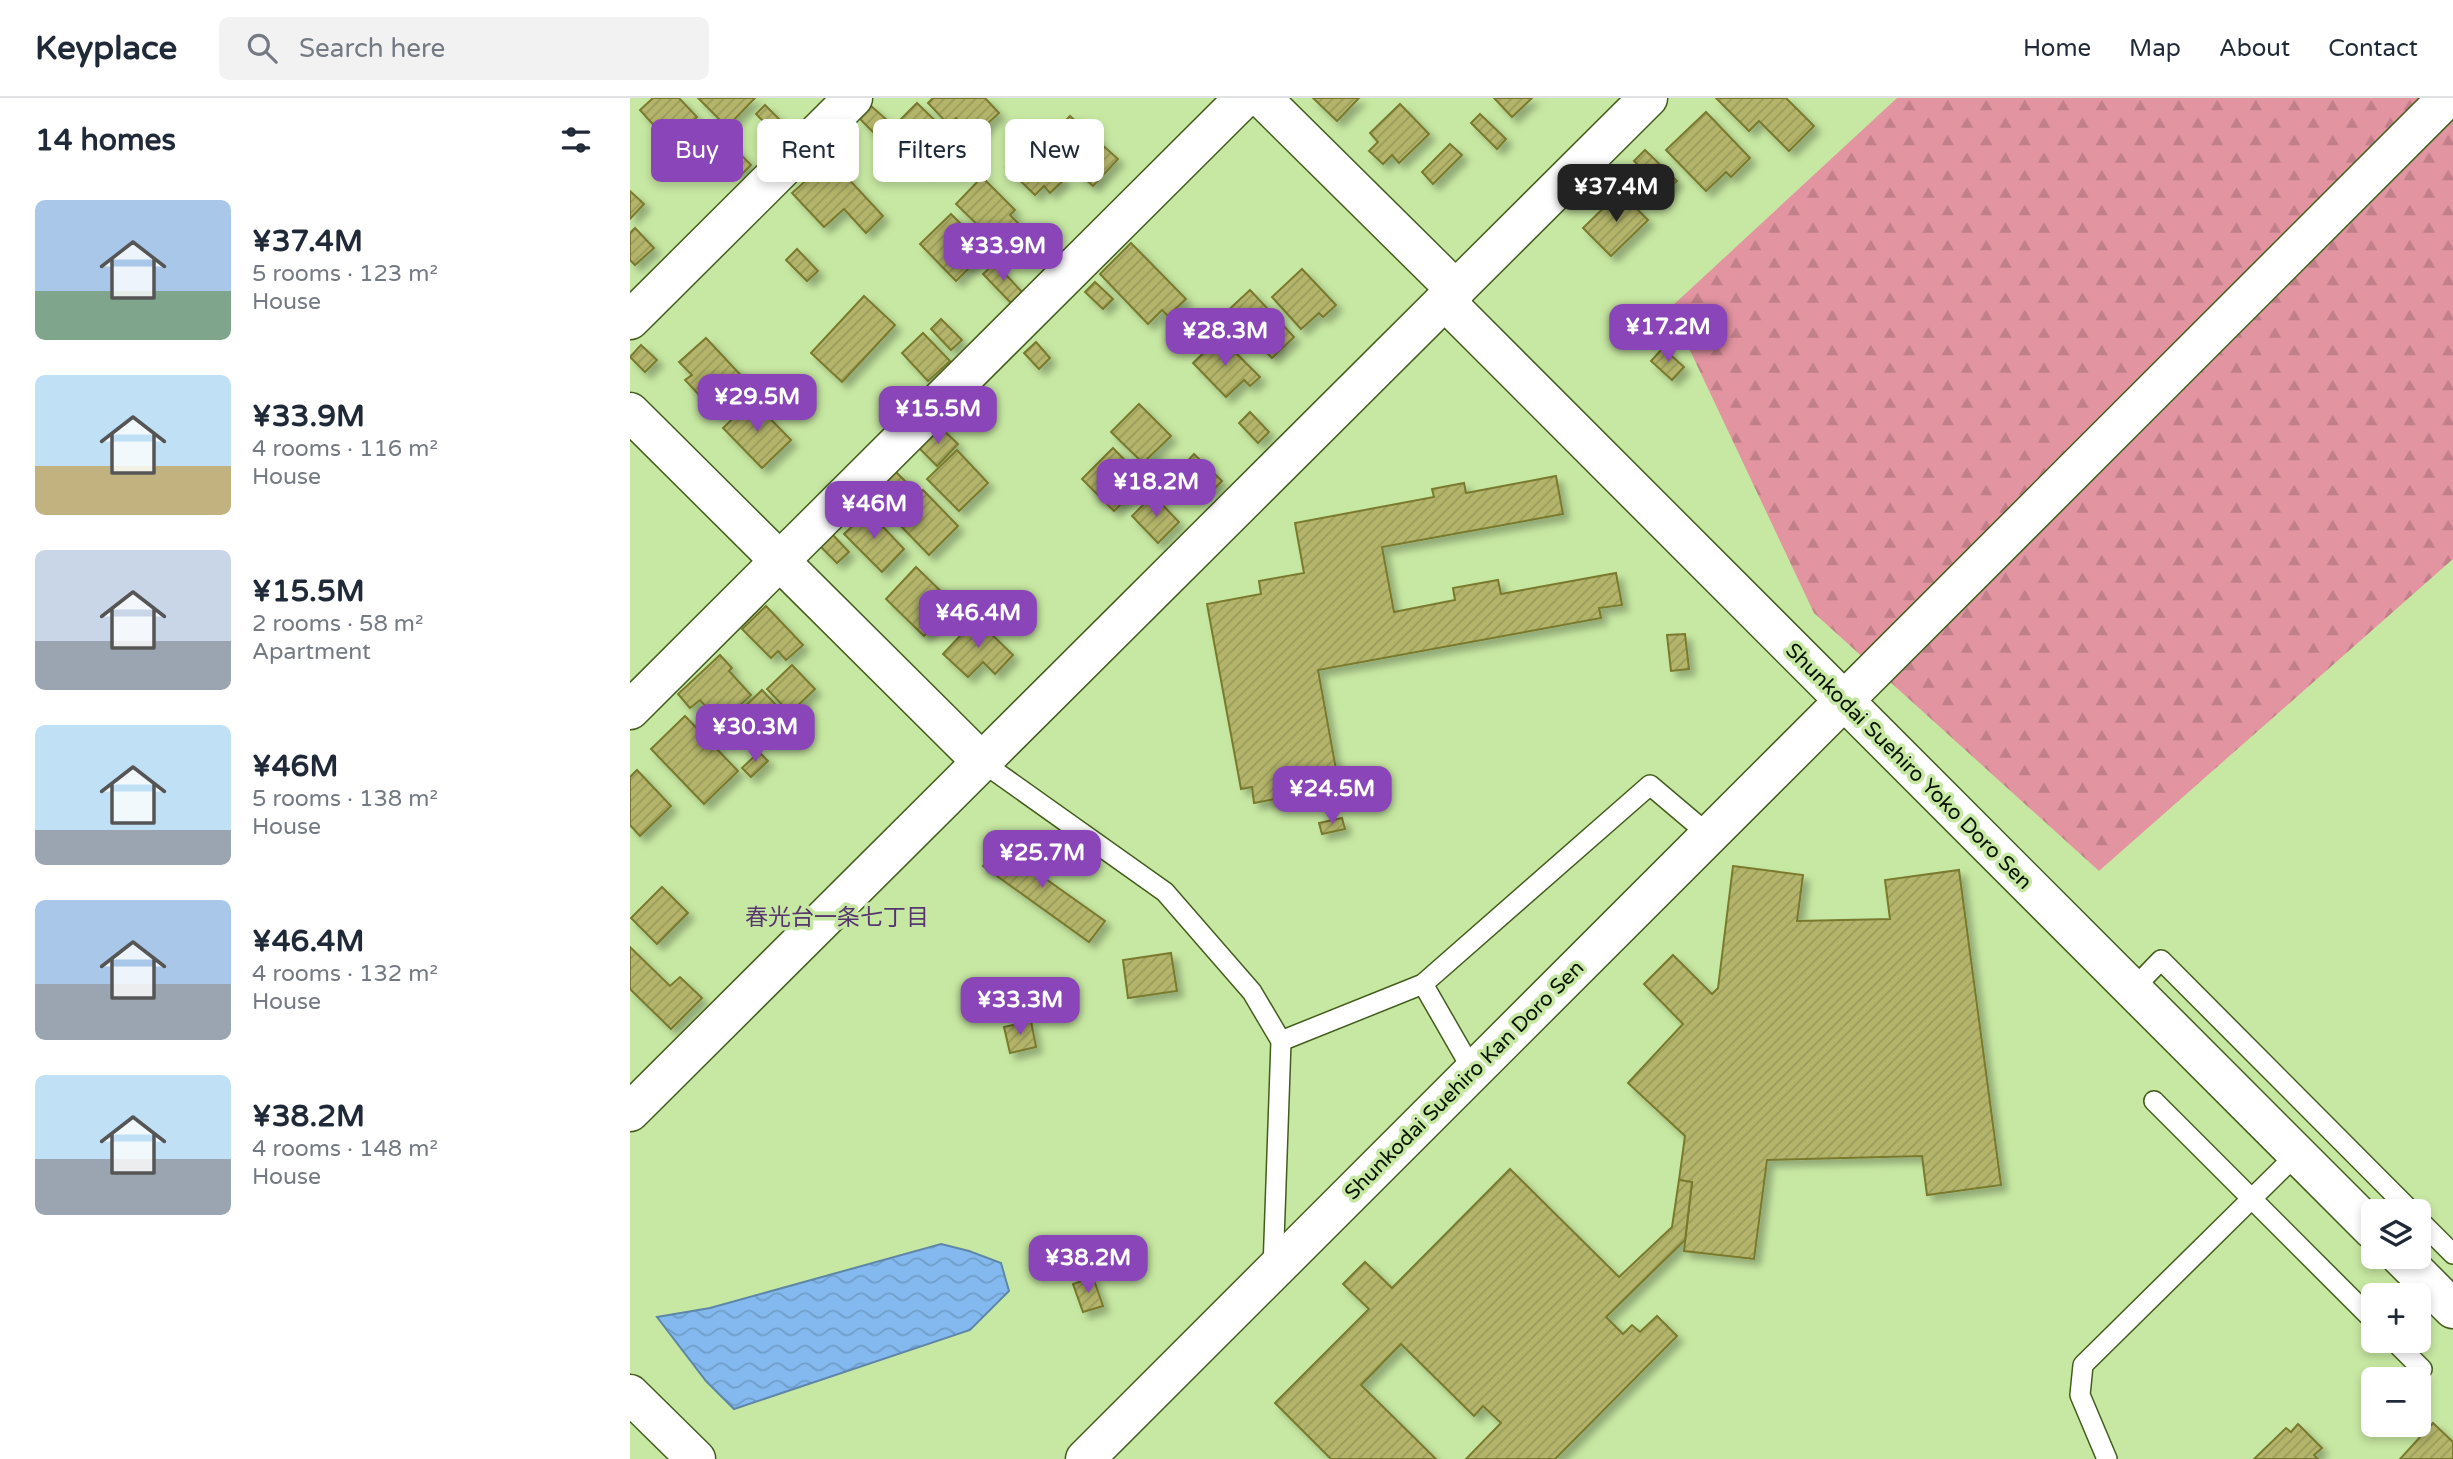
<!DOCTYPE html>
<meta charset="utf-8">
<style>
:root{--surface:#fff;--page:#f2f2f3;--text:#1f2937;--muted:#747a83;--line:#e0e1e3;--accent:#8a46b9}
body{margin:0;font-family:"Varela Round","Noto Sans JP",sans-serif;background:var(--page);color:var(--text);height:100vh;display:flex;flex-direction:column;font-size:26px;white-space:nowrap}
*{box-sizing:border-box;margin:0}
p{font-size:23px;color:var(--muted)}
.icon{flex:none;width:38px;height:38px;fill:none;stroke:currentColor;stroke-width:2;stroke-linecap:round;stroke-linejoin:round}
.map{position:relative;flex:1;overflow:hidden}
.side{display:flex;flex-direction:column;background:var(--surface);width:630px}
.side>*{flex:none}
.hud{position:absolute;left:21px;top:21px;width:665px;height:63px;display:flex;gap:14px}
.buttons{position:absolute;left:1731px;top:1101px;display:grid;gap:14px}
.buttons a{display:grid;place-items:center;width:70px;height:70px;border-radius:10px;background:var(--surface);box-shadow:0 4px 10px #0003;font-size:35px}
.price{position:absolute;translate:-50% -60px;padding:0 16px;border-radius:14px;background:var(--accent);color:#fff;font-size:23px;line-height:46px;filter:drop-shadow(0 2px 4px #0008)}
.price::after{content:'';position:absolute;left:50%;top:42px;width:21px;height:16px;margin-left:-10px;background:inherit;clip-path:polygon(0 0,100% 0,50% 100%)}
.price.active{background:#222;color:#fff}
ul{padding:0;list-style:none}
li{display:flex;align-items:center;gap:21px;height:175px;padding:0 35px}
li span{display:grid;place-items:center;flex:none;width:196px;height:140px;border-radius:10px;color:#555}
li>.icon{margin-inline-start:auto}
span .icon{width:84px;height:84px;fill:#fffc;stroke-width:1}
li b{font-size:30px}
h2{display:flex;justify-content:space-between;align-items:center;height:84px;padding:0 35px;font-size:30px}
.pill{padding:0 24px;border-radius:10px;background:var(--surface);box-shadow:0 4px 10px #0003;font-size:24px;line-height:63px}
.pill.active{background:var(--accent);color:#fff}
header{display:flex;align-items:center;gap:42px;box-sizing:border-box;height:98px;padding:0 35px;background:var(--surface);border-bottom:2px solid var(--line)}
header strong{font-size:33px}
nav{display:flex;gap:38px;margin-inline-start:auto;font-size:24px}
.search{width:490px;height:63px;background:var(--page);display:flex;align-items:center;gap:18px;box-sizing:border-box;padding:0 24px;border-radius:10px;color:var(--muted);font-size:26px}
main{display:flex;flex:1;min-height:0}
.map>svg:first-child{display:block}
.forest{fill:url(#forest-firs)}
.water{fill:url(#water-waves);stroke:#5e87a7;stroke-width:2}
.building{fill:url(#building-hatch);stroke:#7a7a2e;stroke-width:2;filter:url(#shadow)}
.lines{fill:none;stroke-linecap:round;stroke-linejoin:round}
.service-casing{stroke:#435e1c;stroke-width:22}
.minor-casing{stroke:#435e1c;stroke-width:41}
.service{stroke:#fff;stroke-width:19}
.minor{stroke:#fff;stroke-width:38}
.labels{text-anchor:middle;stroke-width:7;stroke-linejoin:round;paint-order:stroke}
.street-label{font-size:21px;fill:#081300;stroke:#c7e8a2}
.neighbourhood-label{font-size:23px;fill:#573670;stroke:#c7e8a2}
</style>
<header>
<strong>Keyplace</strong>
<div class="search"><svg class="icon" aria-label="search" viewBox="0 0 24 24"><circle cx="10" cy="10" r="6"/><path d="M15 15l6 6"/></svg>Search here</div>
<nav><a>Home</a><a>Map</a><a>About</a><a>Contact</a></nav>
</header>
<main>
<section class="side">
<h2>14 homes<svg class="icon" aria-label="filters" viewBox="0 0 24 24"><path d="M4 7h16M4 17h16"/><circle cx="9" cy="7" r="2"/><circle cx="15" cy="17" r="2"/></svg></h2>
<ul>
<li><span style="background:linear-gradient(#a9c7e8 65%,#7fa58c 0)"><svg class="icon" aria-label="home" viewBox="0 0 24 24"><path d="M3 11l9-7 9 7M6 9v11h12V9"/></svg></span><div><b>¥37.4M</b><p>5 rooms · 123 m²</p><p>House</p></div></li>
<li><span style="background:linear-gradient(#bfe0f5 65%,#c2b280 0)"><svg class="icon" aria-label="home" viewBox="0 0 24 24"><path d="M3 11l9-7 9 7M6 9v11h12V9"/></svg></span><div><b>¥33.9M</b><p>4 rooms · 116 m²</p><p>House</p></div></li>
<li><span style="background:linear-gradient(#c9d6e8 65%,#9aa5b1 0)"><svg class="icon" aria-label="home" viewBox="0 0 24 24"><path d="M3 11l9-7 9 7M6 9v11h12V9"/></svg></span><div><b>¥15.5M</b><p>2 rooms · 58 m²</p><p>Apartment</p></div></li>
<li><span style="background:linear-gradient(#bfe0f5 75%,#9aa5b1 0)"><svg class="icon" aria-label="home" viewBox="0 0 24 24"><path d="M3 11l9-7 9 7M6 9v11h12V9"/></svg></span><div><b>¥46M</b><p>5 rooms · 138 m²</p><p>House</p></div></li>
<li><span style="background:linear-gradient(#a9c7e8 60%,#9aa5b1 0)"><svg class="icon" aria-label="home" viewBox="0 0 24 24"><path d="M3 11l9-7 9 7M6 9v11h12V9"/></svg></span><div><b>¥46.4M</b><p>4 rooms · 132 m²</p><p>House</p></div></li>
<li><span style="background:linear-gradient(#bfe0f5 60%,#9aa5b1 0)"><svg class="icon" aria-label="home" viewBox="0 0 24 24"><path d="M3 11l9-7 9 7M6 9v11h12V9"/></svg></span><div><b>¥38.2M</b><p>4 rooms · 148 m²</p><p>House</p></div></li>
</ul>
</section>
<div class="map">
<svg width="1823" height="1361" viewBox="0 0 1823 1361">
<defs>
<pattern id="forest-firs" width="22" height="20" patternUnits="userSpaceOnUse" patternTransform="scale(1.75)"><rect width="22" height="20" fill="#e294a1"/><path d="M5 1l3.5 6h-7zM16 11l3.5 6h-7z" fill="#c07f89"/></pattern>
<pattern id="water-waves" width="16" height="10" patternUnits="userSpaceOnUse" patternTransform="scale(1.75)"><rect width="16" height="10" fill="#83b9ee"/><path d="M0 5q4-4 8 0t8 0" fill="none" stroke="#709eca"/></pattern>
<pattern id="building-hatch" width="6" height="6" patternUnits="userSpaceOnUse" patternTransform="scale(1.75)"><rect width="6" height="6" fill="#b4b56b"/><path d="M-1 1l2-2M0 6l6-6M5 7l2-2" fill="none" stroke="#999b5b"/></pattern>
<filter id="shadow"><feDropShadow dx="6" dy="6" stdDeviation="3.5" flood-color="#0004"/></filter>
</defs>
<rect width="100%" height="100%" fill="#c7e8a2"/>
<path class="forest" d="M1267,0H1816L1823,7V461L1469,773L1184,515L1040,210Z"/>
<path class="water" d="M311,1146L339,1153L371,1165L379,1193L340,1232L104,1311L76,1283L27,1219L80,1210Z"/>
<g class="building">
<path d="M23,0H49L67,19L63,23L71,32L58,44L48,34L38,43L10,12Z"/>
<path d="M68,0H125L97,29Z"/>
<path d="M303,0H355L369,15L344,38L326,20L318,26L298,5Z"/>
<path d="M683,0H729L707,23Z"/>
<path d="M864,0H902L882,19Z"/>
<path d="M1086,0H1156L1184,28L1159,53L1129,23L1119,33Z"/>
<path d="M287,5L325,42L295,71L258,34Z"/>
<path d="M770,6L799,36L769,65L762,57L753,66L739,53L748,44L740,35Z"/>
<path d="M135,7L158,30L149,39L126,16Z"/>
<path d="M240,7L258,23L245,36L228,19Z"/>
<path d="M1076,14L1120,60L1101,79L1096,74L1076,93L1036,52Z"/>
<path d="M850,16L876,41L867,51L841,25Z"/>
<path d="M440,18L488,61L463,88L435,63L445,51L426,33Z"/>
<path d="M88,33L121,67L110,78L77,44Z"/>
<path d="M399,46L434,82L420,95L414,88L405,97L376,69Z"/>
<path d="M820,46L832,57L803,86L792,74Z"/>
<path d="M1015,52L1047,83L1035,95L1004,63Z"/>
<path d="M200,61L253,118L236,135L214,111L194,129L162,95Z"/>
<path d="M352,79L385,112L380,117L390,127L380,138L370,128L359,138L326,106Z"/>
<path d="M0,93L14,106L0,121Z"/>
<path d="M990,94L1018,122L981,158L953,130Z"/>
<path d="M321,116L357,152L326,183L290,146Z"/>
<path d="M5,130L24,150L5,167L0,162V135Z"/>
<path d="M501,145L556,201L538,218L532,212L518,226L470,176Z"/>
<path d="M167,151L188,173L177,183L156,162Z"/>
<path d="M365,165L392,194L381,205L353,176Z"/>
<path d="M672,171L706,207L693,219L689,215L671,231L642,199Z"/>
<path d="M465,184L483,201L473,211L455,194Z"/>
<path d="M620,192L664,239L642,260L613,229L606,235L591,219Z"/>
<path d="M234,198L265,227L212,284L181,255Z"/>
<path d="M311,221L332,242L321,252L301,231Z"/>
<path d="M293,235L320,263L298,283L272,255Z"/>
<path d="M590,239L630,279L620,288L614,282L596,299L563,265Z"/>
<path d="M76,240L119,286L87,316L55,282L62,277L49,264Z"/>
<path d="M406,244L420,260L409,271L394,255Z"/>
<path d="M11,247L27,262L15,274L0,259Z"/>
<path d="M1033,250L1054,269L1042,282L1021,263Z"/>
<path d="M122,302L161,342L132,370L93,330Z"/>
<path d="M509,306L541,338L513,365L481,334Z"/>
<path d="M620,314L639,334L628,345L609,325Z"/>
<path d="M309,328L328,346L307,368L288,349Z"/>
<path d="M483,350L515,383L484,413L452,381Z"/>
<path d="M327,352L358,385L329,413L297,381Z"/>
<path d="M564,356L592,383L581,394L553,368Z"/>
<path d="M265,373L282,390L253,418L236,402Z"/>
<path d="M926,378L933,416L752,449L764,514L825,502L823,490L868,482L871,496L986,475L992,507L969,510L971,520L688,572L707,677L668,684L671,696L624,705L622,689L611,691L577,506L631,496L629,483L674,475L665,425L804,399L802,391L834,385L836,395Z"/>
<path d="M293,392L328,428L299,457L264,421Z"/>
<path d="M523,397L549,424L528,445L502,418Z"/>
<path d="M238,413L274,451L252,474L214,436Z"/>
<path d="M202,436L219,454L207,465L189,447Z"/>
<path d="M286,469L325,507L294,538L256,501Z"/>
<path d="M136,508L173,547L156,562L148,553L141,560L112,531Z"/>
<path d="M346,521L383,557L365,576L353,564L338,579L313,556Z"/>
<path d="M1055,536L1059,571L1041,573L1037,537Z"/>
<path d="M90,557L102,570L99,573L121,597L91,625L70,602L60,610L48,596Z"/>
<path d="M162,567L185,591L160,615L137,591Z"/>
<path d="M132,592L161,623L146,638L116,607Z"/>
<path d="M55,618L108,673L74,706L21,651Z"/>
<path d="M129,654L138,663L121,679L112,670Z"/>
<path d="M7,672L41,708L10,738L0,727V679Z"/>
<path d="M712,720L715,731L692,736L689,725Z"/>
<path d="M373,740L404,762L399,769L475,823L459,844L353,768Z"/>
<path d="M1103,768L1173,777L1167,823L1260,821L1255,782L1329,772L1371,1087L1297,1097L1292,1058L1137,1062L1124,1161L1054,1153L1062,1084L1049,1082L1055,1038L998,985L1053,926L1014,886L1043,857L1082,896L1088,890Z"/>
<path d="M32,789L58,815L27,846L1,820Z"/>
<path d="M0,849L40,888L50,879L72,900L41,931L0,891Z"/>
<path d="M541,855L547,893L498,900L493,862Z"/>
<path d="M401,923L406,949L380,955L374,929Z"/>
<path d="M880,1071L989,1179L1042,1129L1049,1082L1062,1084L1055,1142L976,1219L993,1236L1002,1227L1010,1234L1027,1218L1047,1238L925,1361H836L871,1325L853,1308L844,1318L771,1246L731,1287L806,1361H701L645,1305L739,1211L713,1186L735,1164L762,1190Z"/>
<path d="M463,1179L473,1208L453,1214L443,1186Z"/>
<path d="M1803,1325L1823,1344V1361H1770Z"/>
<path d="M1668,1326L1692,1350L1684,1357L1688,1361H1624L1656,1330L1661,1334Z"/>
</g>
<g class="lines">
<g class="service-casing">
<g id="service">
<path d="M352,664L535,794L622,894L651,943L643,1171"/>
<path d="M793,886L843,973"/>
<path d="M1503,891L1531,862L1781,1113"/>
<path d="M651,943L793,886L1020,687L1079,737"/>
<path d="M1524,1003L1743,1222"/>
<path d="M1788,1121L1823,1156"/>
<path d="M1763,1242L1792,1271"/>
<path d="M1477,1361L1450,1297L1453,1267L1667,1056"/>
</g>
</g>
<g class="minor-casing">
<g id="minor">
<path d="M632,0L826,192"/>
<path d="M815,203L1743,1132"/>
<path d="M0,222L223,0"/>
<path d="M0,314L352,664"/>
<path d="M0,612L614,0"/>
<path d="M0,1014L1018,0"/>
<path d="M1770,1158L1823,1211"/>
<path d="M0,1296L66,1361"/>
<path d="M455,1361L1817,0"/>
</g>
</g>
<use href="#service" class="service"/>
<use href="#minor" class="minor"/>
</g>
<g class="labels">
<g class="street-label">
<text transform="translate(1279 668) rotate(45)" y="7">Shunkodai Suehiro Yoko Doro Sen</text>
<text transform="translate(834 982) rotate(-45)" y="7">Shunkodai Suehiro Kan Doro Sen</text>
</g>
<g class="neighbourhood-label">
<text x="207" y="827">春光台一条七丁目</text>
</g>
</g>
</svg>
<div class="buttons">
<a><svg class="icon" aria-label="layers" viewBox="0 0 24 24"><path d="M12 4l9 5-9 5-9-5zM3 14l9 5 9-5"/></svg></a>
<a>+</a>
<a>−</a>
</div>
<b class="price active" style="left:986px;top:126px">¥37.4M</b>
<b class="price" style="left:373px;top:185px">¥33.9M</b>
<b class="price" style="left:1038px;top:266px">¥17.2M</b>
<b class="price" style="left:595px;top:270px">¥28.3M</b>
<b class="price" style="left:127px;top:336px">¥29.5M</b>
<b class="price" style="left:308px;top:348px">¥15.5M</b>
<b class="price" style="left:526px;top:421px">¥18.2M</b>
<b class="price" style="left:244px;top:443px">¥46M</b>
<b class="price" style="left:348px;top:552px">¥46.4M</b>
<b class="price" style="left:125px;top:666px">¥30.3M</b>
<b class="price" style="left:702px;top:728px">¥24.5M</b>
<b class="price" style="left:412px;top:792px">¥25.7M</b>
<b class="price" style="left:390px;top:939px">¥33.3M</b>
<b class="price" style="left:458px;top:1197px">¥38.2M</b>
<div class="hud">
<a class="pill active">Buy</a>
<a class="pill">Rent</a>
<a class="pill">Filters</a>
<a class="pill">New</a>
</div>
</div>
</main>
